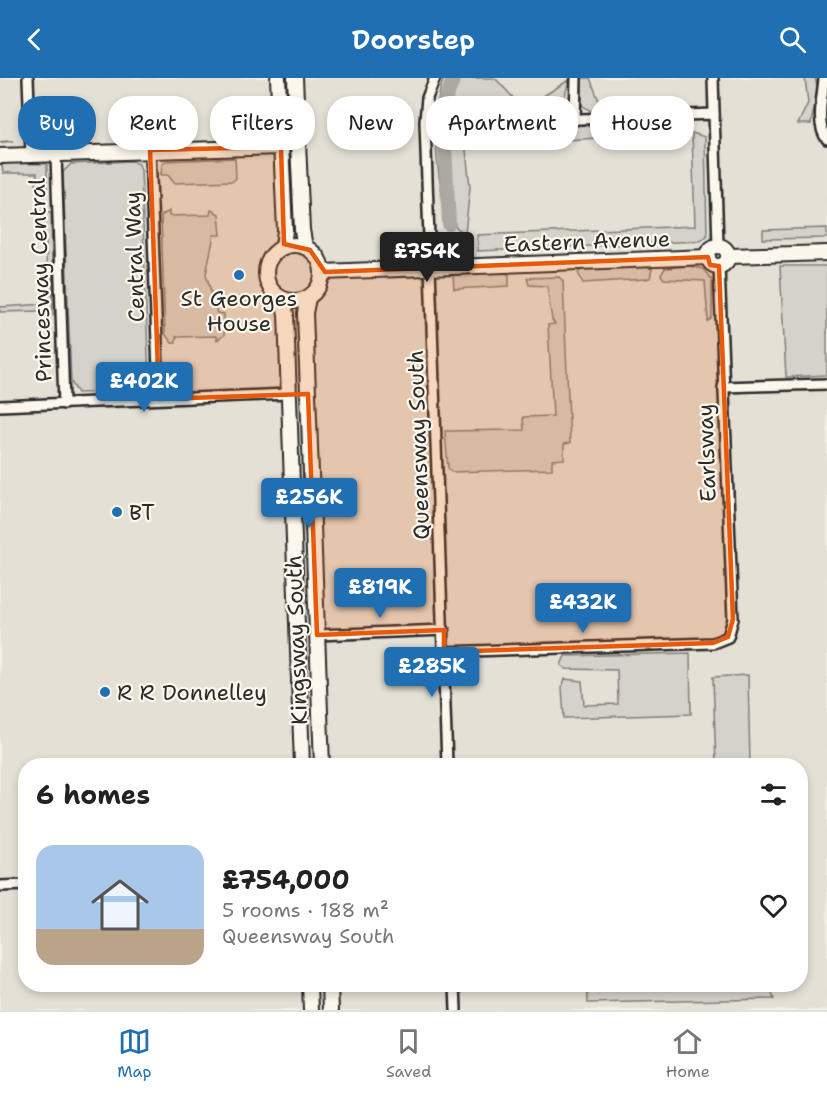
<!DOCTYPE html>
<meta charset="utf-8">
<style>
:root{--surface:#fff;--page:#f2f2f2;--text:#222;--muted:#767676;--line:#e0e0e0;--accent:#1f6fb2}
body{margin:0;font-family:"Shantell Sans",sans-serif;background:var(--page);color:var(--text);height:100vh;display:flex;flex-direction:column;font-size:22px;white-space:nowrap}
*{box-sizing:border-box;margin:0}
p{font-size:20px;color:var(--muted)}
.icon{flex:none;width:33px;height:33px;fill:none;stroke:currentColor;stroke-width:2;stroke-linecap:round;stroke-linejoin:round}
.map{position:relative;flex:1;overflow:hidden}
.side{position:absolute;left:18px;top:680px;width:790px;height:234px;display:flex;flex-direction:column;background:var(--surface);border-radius:24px;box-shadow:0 3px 9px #0003}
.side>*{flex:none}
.top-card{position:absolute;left:18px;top:18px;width:792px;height:54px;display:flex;gap:12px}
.price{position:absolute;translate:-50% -51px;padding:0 14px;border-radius:6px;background:var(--accent);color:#fff;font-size:20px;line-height:39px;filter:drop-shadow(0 2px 3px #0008)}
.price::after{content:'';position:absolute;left:50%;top:36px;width:18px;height:14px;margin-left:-9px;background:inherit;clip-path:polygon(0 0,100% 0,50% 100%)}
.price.current{background:#222;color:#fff}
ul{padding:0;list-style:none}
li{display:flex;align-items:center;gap:18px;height:150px;padding:0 18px}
li span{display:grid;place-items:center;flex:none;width:168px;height:120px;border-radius:18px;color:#555}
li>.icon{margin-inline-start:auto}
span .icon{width:72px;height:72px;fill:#fffc;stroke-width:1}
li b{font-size:26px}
h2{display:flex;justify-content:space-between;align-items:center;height:72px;padding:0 18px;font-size:26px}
.tag{padding:0 21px;border-radius:24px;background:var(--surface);box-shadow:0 3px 9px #0003;font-size:21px;line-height:54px}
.tag.current{background:var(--accent);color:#fff}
header{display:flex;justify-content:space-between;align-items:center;height:78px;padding:0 18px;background:var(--accent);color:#fff;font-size:27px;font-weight:600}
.menu{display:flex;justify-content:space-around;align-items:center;height:84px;border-top:2px solid var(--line);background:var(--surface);font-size:16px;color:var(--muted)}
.menu a{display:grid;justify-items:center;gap:3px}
.menu .current{color:var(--accent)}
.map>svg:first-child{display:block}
.built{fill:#e4e0d6;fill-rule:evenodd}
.green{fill:#d5d2c9;stroke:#807e7a;stroke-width:1.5}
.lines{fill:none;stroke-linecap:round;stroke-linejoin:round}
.stream{stroke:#787772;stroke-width:2}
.river{stroke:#aca9a2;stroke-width:14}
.street-casing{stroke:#2b2b2b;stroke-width:14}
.secondary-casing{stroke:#2b2b2b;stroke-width:18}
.street{stroke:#fbf7ec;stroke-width:9}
.secondary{stroke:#fbf7ec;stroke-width:14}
.marked{fill:#e8590c;fill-opacity:0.2;stroke:#e8590c;stroke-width:4.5;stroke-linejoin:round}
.poi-dot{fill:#1f6fb2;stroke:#fbf7ec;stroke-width:2}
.labels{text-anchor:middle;stroke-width:4.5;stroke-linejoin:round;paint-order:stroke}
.street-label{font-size:22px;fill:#2b2b2b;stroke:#fbf7ec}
.poi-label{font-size:22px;fill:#2b2b2b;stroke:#fbf7ec;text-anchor:start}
</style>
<header><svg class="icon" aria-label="back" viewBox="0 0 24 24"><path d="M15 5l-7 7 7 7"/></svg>Doorstep<svg class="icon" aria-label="search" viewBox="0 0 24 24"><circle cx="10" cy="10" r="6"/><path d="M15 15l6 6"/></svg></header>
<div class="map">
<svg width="827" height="932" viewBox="0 0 827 932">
<rect width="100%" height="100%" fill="#f3efe4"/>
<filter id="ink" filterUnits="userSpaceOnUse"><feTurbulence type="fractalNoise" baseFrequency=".0167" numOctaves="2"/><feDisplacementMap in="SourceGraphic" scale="12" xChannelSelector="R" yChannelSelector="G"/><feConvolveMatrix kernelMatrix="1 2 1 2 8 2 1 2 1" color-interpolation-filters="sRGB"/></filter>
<g filter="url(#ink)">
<path class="built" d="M0,0H827V932H0ZM26,687H801V906H26Z"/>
<g class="green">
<path d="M444,0H495L519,26L534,24L569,2L561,33L544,35L521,60L467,54L466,72L470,109L465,155C461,153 456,150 454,147C435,118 430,31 444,0Z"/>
<path d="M582,0H590L599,23L630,24L634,31L626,35H594L582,27Z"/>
<path d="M805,0H815L818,11L811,46H798L808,25Z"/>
<path d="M652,45L655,53L631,65L619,60L620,51L627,47Z"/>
<path d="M585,47L600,53L598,60L551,63V55L559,48Z"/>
<path d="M692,55L705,59L707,158L700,163L478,173L477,157L695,148Z"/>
<path d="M235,80L236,100L233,103L174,105L168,97H161L162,87L166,83Z"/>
<path d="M132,83L139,86L141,92L149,305L143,313L78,315L71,304L63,94L71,86Z"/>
<path d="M6,85L47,86V109L36,107L37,95H3L2,87Z"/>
<path d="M211,132L219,136L221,157H214L206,196L217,235L224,236V257L217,262L216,258L176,259V265H172L165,256L161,138L169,133V138L210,137Z"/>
<path d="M39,133L51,134L53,237H43L41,233L0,234V229L47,226L46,164H37Z"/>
<path d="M827,150V160L763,161V152Z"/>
<path d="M647,188L652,191L650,200L646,201L583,205L578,195L582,191Z"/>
<path d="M689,188L703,191L712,202V240L708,243L705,203L664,201L661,197L665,190Z"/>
<path d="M780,188H827V297L786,299Z"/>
<path d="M504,194L509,197V208L454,211L453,196Z"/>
<path d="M559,199L563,203L570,365L564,366V381L552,382V391L452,394L448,390L445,353L524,352L523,339L553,338L548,247L555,246L552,242L547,208L529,207L527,200Z"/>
<path d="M690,575L691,636L564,640L562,609L565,601L582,603L584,627L618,626L617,592L566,591L561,587L565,578Z"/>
<path d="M748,597L750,687H716L713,599Z"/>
<path d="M587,906H769L774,921L588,925Z"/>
</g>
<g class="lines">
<path class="stream" d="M0,64L12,63"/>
<path class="river" d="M449,146L443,28L454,0"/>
<g class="street-casing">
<g id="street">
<path d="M28,0L31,76"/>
<path d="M435,0L427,20L425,43L447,687"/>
<path d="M713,0L718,168"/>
<path d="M824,0C823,16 815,48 827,61"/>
<path d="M575,42L576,0"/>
<path d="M501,44L714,36"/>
<path d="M150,72L159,321"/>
<path d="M56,76L64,326"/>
<path d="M723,309L827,306"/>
<path d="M0,328L288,316"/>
<path d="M317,557L444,552"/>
<path d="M444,574L713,565L728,559L733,541L719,188"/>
<path d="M0,808L26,807"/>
<path d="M455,906L456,932"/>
</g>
</g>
<g class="secondary-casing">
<g id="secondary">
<path d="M278,0L285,152L283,169"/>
<path d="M295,0L302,152L305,169"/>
<path d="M0,78L281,69"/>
<circle cx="294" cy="195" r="28"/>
<circle cx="718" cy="178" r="10"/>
<path d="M729,178L827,175"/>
<path d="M323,194L708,179"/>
<path d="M308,220L305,235L322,687"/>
<path d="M282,221L286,236L302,687"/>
<path d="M310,906L311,932"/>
<path d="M330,906L331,932"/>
</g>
</g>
<use href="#street" class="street"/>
<use href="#secondary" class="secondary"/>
</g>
</g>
<path class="marked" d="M281,69L284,166L310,172L325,194L708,179L710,187L719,188L733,541L728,559L713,565L444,574V552L317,557L308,316L159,321L150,72Z"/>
<g class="poi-dot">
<circle cx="239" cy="197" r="6"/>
<circle cx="117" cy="434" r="6"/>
<circle cx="105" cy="614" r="6"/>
</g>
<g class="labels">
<g class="street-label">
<text transform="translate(587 163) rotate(-2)" y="8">Eastern Avenue</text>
<text transform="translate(134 179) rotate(-92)" y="8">Central Way</text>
<text transform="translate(40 202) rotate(-92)" y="8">Princesway Central</text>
<text transform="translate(418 367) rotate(-92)" y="8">Queensway South</text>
<text transform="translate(706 375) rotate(-92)" y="8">Earlsway</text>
<text transform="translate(296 562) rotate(-92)" y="8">Kingsway South</text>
</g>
<g class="poi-label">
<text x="239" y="228" text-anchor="middle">St Georges<tspan x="239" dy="25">House</tspan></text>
<text x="129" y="442">BT</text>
<text x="117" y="622">R R Donnelley</text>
</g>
</g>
</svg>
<b class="price current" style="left:427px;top:205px">£754K</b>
<b class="price" style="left:144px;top:335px">£402K</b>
<b class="price" style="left:309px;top:451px">£256K</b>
<b class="price" style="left:380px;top:541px">£819K</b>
<b class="price" style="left:583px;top:556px">£432K</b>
<b class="price" style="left:432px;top:620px">£285K</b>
<div class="top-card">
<a class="tag current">Buy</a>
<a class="tag">Rent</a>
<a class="tag">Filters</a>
<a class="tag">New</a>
<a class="tag">Apartment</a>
<a class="tag">House</a>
</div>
<section class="side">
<h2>6 homes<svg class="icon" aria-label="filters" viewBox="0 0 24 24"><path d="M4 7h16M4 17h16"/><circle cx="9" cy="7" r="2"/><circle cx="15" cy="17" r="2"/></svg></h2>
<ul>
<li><span style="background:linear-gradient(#a9c7e8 70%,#b9a48a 0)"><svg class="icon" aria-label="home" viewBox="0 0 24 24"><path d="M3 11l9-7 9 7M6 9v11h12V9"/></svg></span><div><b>£754,000</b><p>5 rooms · 188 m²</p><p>Queensway South</p></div><svg class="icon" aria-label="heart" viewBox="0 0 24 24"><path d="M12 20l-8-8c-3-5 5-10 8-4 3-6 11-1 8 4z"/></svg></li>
</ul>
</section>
</div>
<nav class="menu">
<a class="current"><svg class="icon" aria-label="map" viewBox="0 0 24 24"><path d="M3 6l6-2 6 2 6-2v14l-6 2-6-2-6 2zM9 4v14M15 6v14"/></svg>Map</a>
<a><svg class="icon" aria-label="saved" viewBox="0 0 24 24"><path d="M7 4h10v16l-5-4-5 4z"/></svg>Saved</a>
<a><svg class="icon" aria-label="home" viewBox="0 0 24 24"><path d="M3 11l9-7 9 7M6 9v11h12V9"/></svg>Home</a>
</nav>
